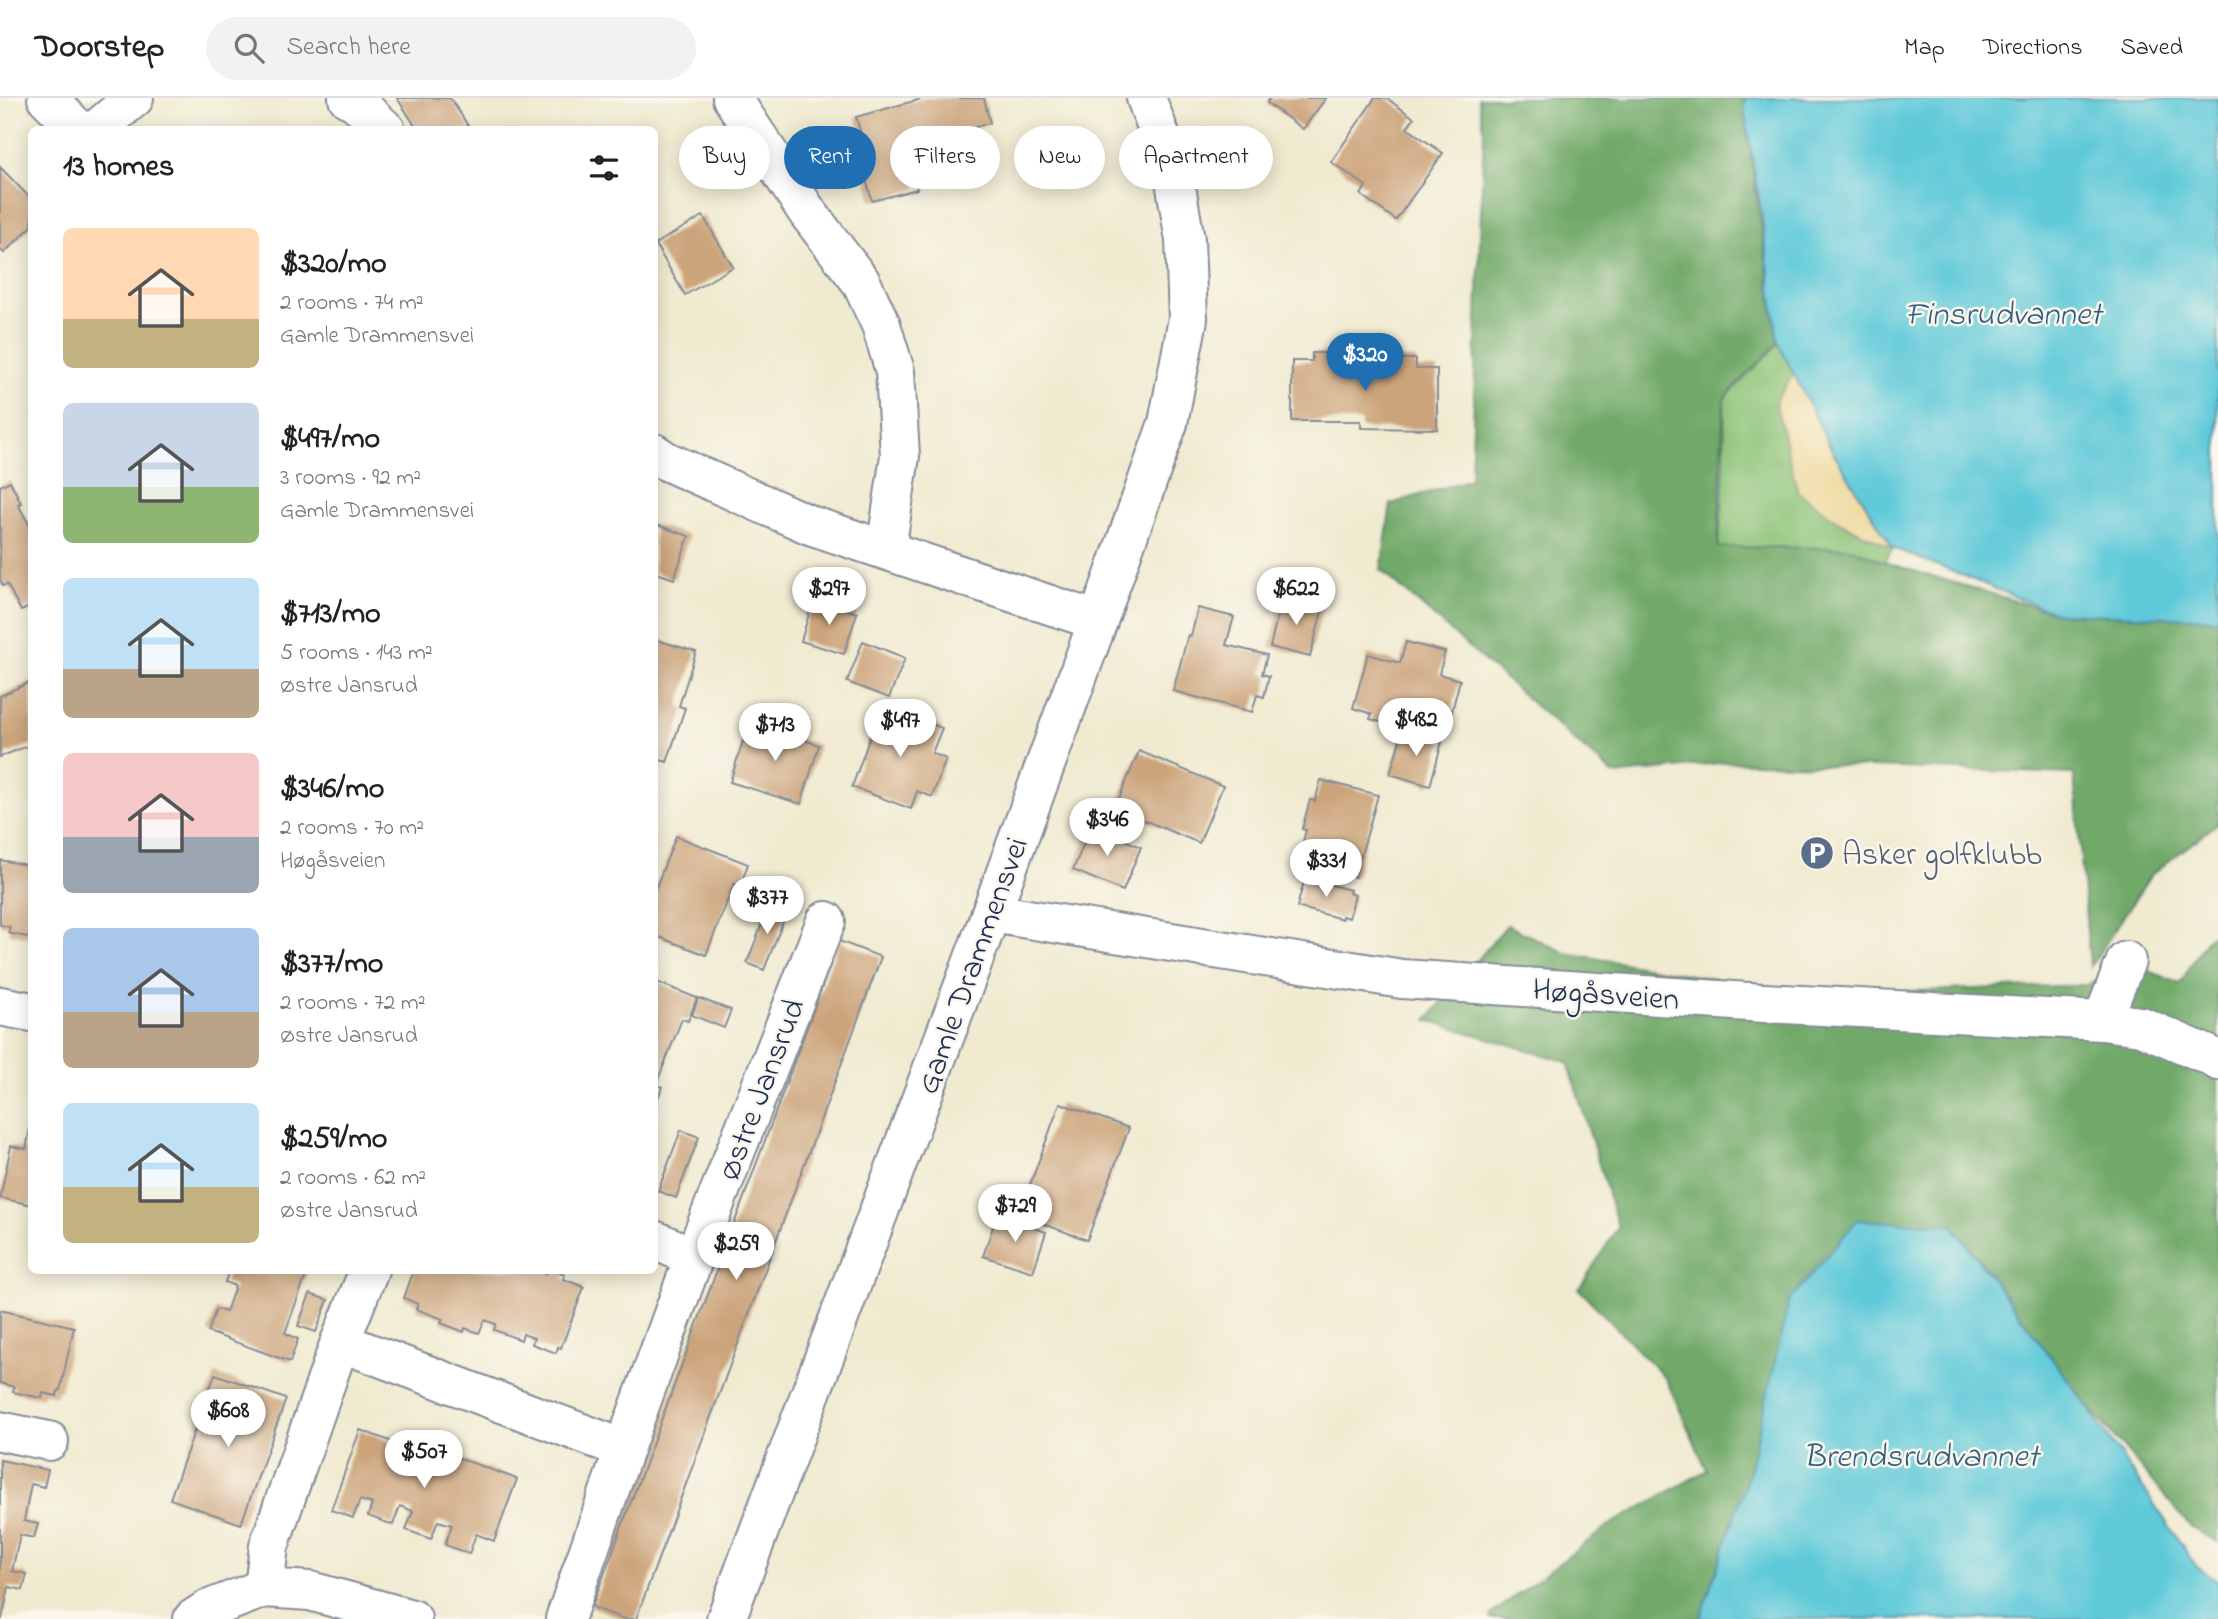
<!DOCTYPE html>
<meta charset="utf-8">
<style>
:root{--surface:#fff;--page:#f2f2f2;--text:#222;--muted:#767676;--line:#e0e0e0;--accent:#1f6fb2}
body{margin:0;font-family:"Indie Flower",sans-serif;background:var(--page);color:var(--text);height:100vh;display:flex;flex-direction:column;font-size:26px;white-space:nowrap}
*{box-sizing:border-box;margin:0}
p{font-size:23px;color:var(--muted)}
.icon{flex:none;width:38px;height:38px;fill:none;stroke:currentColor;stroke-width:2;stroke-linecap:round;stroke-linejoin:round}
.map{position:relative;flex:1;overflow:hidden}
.drawer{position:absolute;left:28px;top:28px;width:630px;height:1148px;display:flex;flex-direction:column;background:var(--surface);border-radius:10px;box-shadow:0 4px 18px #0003}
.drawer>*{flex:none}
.banner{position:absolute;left:679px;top:28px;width:665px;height:63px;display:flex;gap:14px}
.price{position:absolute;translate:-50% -60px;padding:0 16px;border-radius:24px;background:#fff;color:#222;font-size:23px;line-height:46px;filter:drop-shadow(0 2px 4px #0008)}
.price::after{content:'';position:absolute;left:50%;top:42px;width:21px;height:16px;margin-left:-10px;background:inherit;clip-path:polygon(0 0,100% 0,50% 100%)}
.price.selected{background:var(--accent);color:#fff}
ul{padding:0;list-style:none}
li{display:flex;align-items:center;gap:21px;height:175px;padding:0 35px}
li span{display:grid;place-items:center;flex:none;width:196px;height:140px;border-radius:10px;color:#555}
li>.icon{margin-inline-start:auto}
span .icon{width:84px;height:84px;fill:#fffc;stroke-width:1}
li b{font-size:30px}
h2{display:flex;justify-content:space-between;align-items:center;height:84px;padding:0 35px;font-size:30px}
.pill{padding:0 24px;border-radius:32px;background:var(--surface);box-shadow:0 4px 18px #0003;font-size:24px;line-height:63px}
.pill.selected{background:var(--accent);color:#fff}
header{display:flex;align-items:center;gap:42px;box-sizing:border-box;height:98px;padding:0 35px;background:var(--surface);border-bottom:2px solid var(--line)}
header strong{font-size:33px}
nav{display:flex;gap:38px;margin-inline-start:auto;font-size:24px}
.search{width:490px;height:63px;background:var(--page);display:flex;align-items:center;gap:18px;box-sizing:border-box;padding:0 24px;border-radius:38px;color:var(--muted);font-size:26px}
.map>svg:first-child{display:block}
.green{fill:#8bc377;stroke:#53796a;stroke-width:2}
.forest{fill:#70a968;stroke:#466c63;stroke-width:2}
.sand{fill:#eeda9e;stroke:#84847e;stroke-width:2}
.water{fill:#5ec9d9;stroke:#3c7c9c;stroke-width:2}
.building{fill:#cca47b}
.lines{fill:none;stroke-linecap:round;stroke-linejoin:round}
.minor-casing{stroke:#868c97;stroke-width:42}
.major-casing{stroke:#868c97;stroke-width:42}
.minor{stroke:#fff;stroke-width:38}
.major{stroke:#fff;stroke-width:38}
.labels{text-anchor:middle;stroke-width:5;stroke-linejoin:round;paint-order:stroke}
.service-label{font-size:32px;fill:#4e5e75;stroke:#fbf7ec;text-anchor:start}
.street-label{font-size:32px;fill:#1b2f5e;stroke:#fbf7ec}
.water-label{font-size:33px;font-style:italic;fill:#2f5d83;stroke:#fbf7ec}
</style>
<header>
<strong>Doorstep</strong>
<div class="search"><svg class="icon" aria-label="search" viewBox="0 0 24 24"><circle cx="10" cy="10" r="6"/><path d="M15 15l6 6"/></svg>Search here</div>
<nav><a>Map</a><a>Directions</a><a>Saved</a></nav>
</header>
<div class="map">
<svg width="2218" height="1521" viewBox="0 0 2218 1521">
<rect width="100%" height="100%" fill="#fbf7ec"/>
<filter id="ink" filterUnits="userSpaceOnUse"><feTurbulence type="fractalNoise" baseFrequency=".0143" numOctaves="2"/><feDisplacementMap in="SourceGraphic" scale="14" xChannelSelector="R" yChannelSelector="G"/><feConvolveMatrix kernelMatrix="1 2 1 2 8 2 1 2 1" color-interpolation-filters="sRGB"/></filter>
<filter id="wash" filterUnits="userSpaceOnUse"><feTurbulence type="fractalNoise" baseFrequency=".00686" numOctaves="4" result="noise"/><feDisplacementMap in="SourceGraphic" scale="28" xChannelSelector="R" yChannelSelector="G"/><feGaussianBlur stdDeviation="1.57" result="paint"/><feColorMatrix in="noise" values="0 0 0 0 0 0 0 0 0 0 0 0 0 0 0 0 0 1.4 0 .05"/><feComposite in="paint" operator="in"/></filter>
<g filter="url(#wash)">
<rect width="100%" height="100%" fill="#f0ead0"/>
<path class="green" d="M1778,245L1794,275L1775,304L1839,424L1893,450L1884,464L1851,450H1718C1724,400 1725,351 1724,301Z"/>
<g class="forest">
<path d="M1478,0H1745L1744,10L1778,245L1724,301L1718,449L1851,450L1884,464L2056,515L2218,521V725L2151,777L2090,869L2074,676L1727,664L1614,677L1381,472L1391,406L1471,381L1484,32Z"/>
<path d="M1507,827L1566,855L1803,897L2087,887L2126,863L2180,886L2206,842L2218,831V1445L2190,1428L2083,1302L1953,1127L1749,1375L1700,1521H1490L1492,1516L1608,1428L1707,1372L1666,1281L1579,1191L1618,1129L1568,964L1427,922Z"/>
</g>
<path class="sand" d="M1794,275L1832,352L1893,450L1839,424L1798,394L1775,304Z"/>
<g class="water">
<path d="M1745,0H2218V521L2056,515L1893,450L1832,352L1778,245L1761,111L1744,10Z"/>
<path d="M1857,1122L1952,1127L2083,1302L2197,1469L2218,1483V1521H1700L1749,1375L1789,1203Z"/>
</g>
<g id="blocks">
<g class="building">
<path d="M397,0H450L471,32H418Z"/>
<path d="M925,0H984L990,25L945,37L947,43L906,54L917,91L872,103L860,59L867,57L856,19Z"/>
<path d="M1270,0H1326L1303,31L1267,5Z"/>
<path d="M1375,0H1386L1414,20L1407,30L1443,55L1396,122L1361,97L1366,88L1331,64Z"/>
<path d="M0,69L32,102V128L4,155L0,151Z"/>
<path d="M703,118L733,169L685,197L655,146Z"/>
<path d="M1312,255H1346V264H1367V271H1382V261H1416V271H1437V331L1361,330V323H1292V263H1312Z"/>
<path d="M10,383L21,405L18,406L32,432V508L21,513L7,486L3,488L0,482V388Z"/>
<path d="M654,426L689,438L674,481L654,474Z"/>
<path d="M1282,499L1323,509L1310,559L1270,549Z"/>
<path d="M813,502L857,515L844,556L801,543Z"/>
<path d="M1198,510L1234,519L1226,547L1267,557L1262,576L1269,578L1264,599L1257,597L1252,614L1173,593L1188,537L1191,538Z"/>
<path d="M654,541L696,554L679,608L685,610L667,664L654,660Z"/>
<path d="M863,543L905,560L889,600L847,584Z"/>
<path d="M1406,544L1445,554L1439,576L1460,582L1446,636L1404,625L1402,630L1370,621L1372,616L1353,610L1368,556L1400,565Z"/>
<path d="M32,583V646L0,659V598Z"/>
<path d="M881,608L942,630L932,655L946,661L932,699L917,693L911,711L852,689Z"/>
<path d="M749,624L819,647L801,706L730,684Z"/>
<path d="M1403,632L1442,644L1430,688L1390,676Z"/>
<path d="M1139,653L1223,688L1199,745L1115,710Z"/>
<path d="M1321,682L1378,697L1355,779L1298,763L1306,732L1302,731L1310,702L1315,703Z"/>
<path d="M1091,728L1141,749L1123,793L1073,772Z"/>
<path d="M676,738L748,766L740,788L734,786L706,857L654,837V794Z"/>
<path d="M0,762L32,768V840L8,835L10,829L0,827Z"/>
<path d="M1305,780L1350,792L1349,795L1355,797L1349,820L1342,818V821L1297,809Z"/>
<path d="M770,805L788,811L764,872L747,865Z"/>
<path d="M839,843L881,859L636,1521H624L592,1509Z"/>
<path d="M654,883L697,900L688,923L682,921L656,987L662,989L655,1009Z"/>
<path d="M698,900L731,912L724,930L692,917Z"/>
<path d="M1060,1005L1129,1030L1087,1142L1019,1117Z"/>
<path d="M30,1031H32V1107L0,1100L11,1048L26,1051Z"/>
<path d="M681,1032L699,1039L676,1100L658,1093Z"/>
<path d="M997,1117L1046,1134L1033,1174L983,1158Z"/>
<path d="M229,1172H308L285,1235L298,1241L290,1264L208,1234L216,1211L226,1214L235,1188L225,1184Z"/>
<path d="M414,1172H540L546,1175V1172H552L565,1177L563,1181L584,1189L561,1250L558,1249L556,1255L532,1246L534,1240L523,1236L521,1242L494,1232L496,1226L485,1222L479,1235L465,1230L464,1234L441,1225L443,1221L416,1211L418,1206L404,1200Z"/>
<path d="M310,1196L328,1202L316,1234L298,1228Z"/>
<path d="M0,1212L74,1229L60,1293H58L57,1298L43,1295L42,1300L13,1294L14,1289L0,1285Z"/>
<path d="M215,1276L286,1301L241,1426L170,1401Z"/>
<path d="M360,1332L398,1346L401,1339L517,1381L494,1443L476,1436L469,1456L445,1447L452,1427L438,1423L431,1441L406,1432L413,1413L400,1408L393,1427L368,1418L372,1406L360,1402L353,1420L331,1412Z"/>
<path d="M0,1362L48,1372L44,1389L31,1386L24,1423L38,1426L34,1440L20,1437L12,1473L27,1476L23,1492L9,1489L2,1521H0Z"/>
</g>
</g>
</g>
<g filter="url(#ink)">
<use href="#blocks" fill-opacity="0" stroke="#868c97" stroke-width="2"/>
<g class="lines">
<g class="minor-casing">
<g id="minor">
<path d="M47,0L79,32"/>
<path d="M348,0L355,3L386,32"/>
<path d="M732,0L808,115L861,184L881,227L895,273L900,358L886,452"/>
<path d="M96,32L134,0"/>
<path d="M654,355L666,363L810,427L1098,523"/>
<path d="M991,815L1402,881L1764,905L2102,923L2141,928L2213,959L2218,963"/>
<path d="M0,908L32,914"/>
<path d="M2102,923L2126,863"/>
<path d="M654,1142L694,1159"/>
<path d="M340,1244L624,1351"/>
<path d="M0,1333L49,1343"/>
<path d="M264,1490L269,1448L340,1244L369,1172"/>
<path d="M193,1521L207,1512L264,1490L310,1493L412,1521"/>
<path d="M565,1521L624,1351L694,1159L826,823"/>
</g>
</g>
<g class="major-casing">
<path id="major" d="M726,1521L991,815L1098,523L1168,325L1188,221L1185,142L1173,71L1146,0"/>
</g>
<use href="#minor" class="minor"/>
<use href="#major" class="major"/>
</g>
</g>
<defs>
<g id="parking-disc" transform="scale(1.75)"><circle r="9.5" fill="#5c6f8a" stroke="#fbf7ec"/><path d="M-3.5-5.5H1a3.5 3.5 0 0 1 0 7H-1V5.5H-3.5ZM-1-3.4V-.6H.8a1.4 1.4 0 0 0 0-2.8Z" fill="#fff"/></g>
</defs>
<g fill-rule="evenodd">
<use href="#parking-disc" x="1817" y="755"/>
</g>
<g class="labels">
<g class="service-label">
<text x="1842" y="766">Asker golfklubb</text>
</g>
<g class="street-label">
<text transform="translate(971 867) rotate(-70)" y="11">Gamle Drammensvei</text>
<text transform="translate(1606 895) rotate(4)" y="11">Høgåsveien</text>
<text transform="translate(760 991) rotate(-69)" y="11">Østre Jansrud</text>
</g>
<g class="water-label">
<text x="2003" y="226">Finsrudvannet</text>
<text x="1921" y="1368">Brendsrudvannet</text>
</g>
</g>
</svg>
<b class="price selected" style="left:1365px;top:295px">$320</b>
<b class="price" style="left:829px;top:529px">$297</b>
<b class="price" style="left:1296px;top:529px">$622</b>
<b class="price" style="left:1416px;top:660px">$482</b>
<b class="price" style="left:900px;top:661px">$497</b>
<b class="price" style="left:775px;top:665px">$713</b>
<b class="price" style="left:1107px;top:760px">$346</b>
<b class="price" style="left:1326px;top:801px">$331</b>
<b class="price" style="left:767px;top:838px">$377</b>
<b class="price" style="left:1015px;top:1146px">$729</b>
<b class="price" style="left:736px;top:1184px">$259</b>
<b class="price" style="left:228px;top:1351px">$608</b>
<b class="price" style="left:424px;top:1392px">$507</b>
<div class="banner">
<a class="pill">Buy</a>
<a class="pill selected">Rent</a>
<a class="pill">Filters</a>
<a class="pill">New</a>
<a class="pill">Apartment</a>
</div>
<section class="drawer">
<h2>13 homes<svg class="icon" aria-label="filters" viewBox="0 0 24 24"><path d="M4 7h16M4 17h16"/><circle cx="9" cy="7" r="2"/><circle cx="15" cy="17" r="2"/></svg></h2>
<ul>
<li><span style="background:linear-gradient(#ffd9b3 65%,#c2b280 0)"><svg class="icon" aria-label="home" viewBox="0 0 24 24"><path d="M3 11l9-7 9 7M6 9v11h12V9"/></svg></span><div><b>$320/mo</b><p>2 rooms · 74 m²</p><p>Gamle Drammensvei</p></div></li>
<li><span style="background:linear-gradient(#c9d6e8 60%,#8fb573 0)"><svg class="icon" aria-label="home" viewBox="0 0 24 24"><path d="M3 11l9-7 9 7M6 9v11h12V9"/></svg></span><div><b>$497/mo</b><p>3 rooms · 92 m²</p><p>Gamle Drammensvei</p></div></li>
<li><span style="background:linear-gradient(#bfe0f5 65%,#b9a48a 0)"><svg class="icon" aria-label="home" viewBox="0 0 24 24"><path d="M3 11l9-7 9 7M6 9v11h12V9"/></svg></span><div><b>$713/mo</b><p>5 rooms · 143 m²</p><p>Østre Jansrud</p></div></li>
<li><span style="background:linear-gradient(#f6c9c9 60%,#9aa5b1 0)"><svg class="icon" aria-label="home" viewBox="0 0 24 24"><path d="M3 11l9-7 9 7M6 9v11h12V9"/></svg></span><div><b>$346/mo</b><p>2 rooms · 70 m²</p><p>Høgåsveien</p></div></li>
<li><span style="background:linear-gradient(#a9c7e8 60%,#b9a48a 0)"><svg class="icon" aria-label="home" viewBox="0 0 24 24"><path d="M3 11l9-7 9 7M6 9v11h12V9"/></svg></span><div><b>$377/mo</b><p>2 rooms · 72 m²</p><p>Østre Jansrud</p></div></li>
<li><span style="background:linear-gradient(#bfe0f5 60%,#c2b280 0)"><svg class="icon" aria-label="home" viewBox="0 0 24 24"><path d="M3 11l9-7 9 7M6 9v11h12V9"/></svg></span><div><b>$259/mo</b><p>2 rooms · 62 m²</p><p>Østre Jansrud</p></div></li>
</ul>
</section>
</div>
